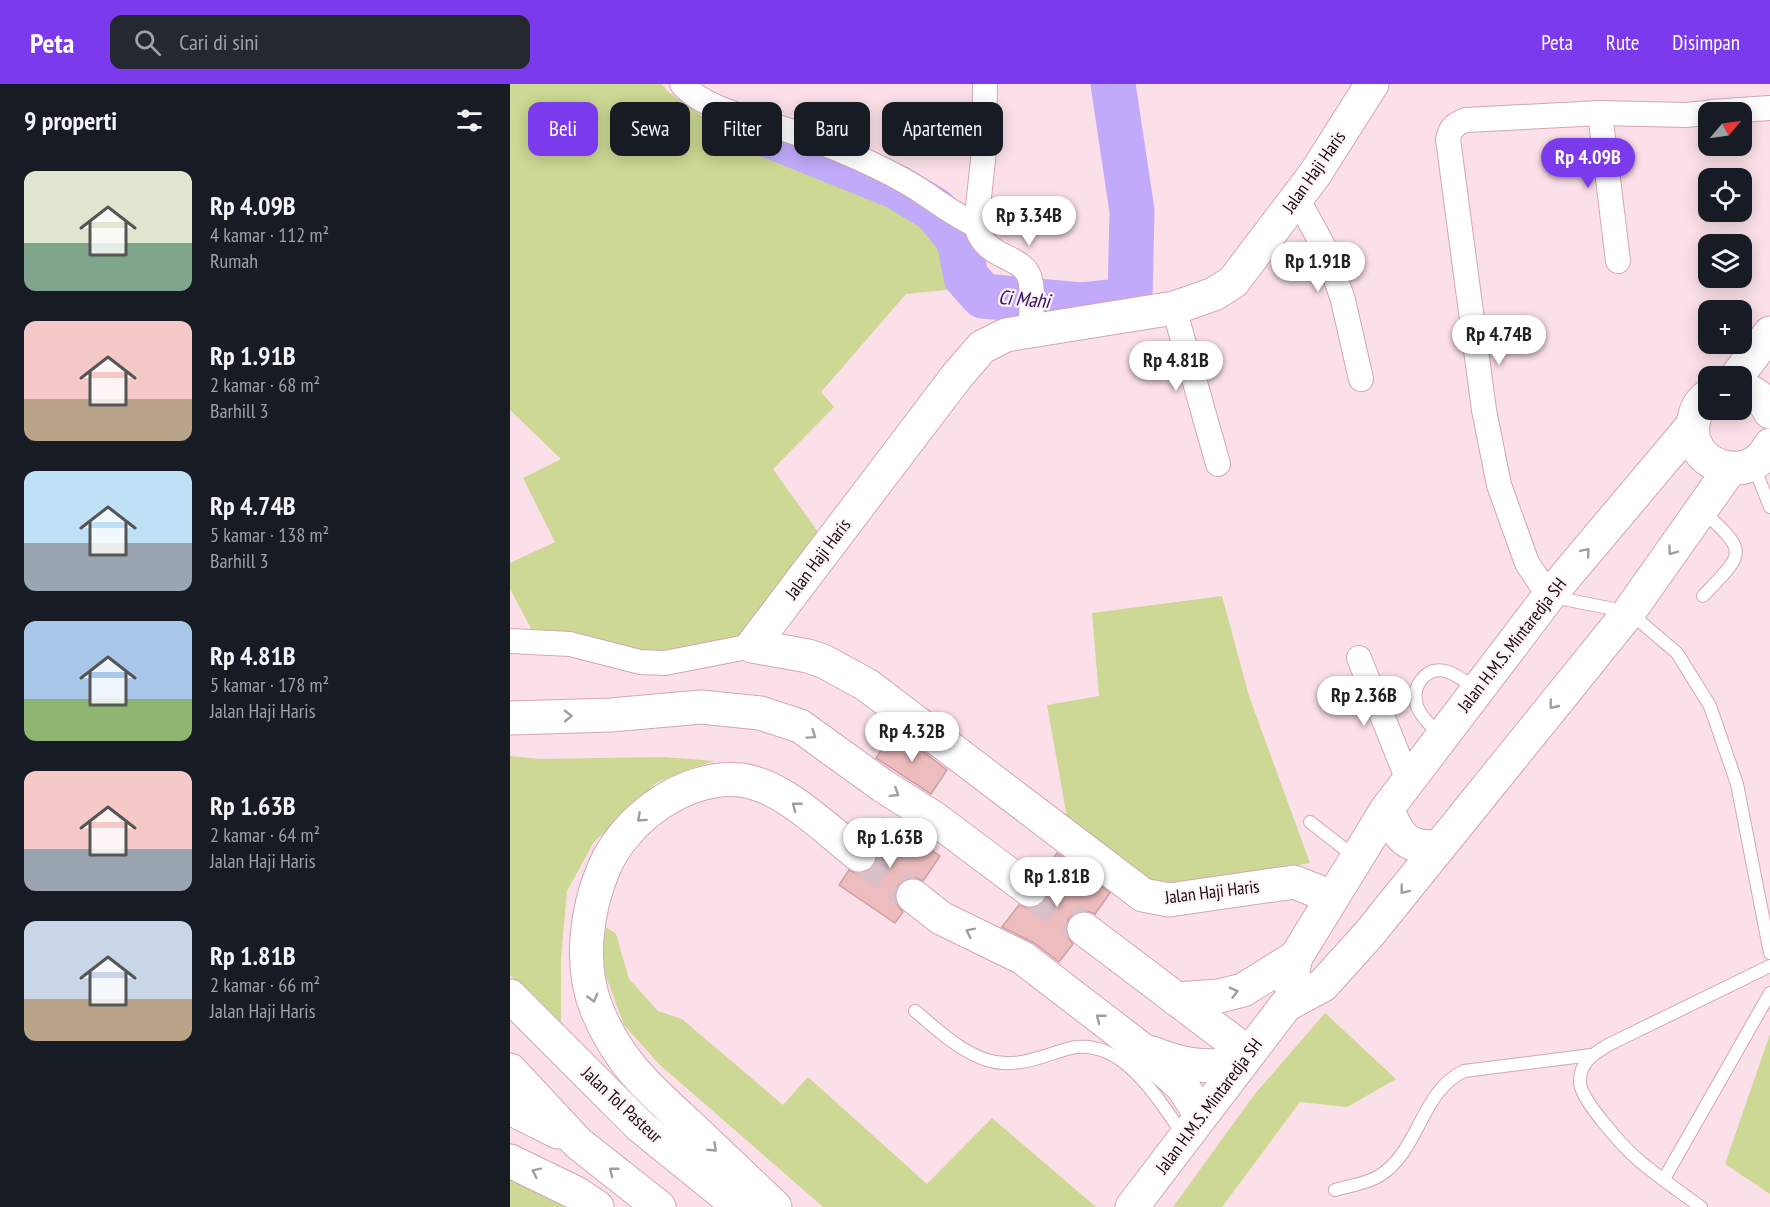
<!DOCTYPE html>
<html lang="id">
<meta charset="utf-8">
<style>
:root{--surface:#171b24;--page:#242831;--text:#f1f3f6;--muted:#9ea1a6;--accent:#7c3aed}
body{margin:0;font-family:"PT Sans Narrow",sans-serif;background:var(--page);color:var(--text);height:100vh;display:flex;flex-direction:column;font-size:22px;white-space:nowrap}
*{box-sizing:border-box;margin:0}
p{font-size:20px;color:var(--muted)}
.icon{flex:none;width:33px;height:33px;fill:none;stroke:currentColor;stroke-width:2;stroke-linecap:round;stroke-linejoin:round}
.map{position:relative;flex:1;overflow:hidden}
.sheet{display:flex;flex-direction:column;background:var(--surface);width:510px}
.sheet>*{flex:none}
.banner{position:absolute;left:18px;top:18px;width:570px;height:54px;display:flex;gap:12px}
.needle{width:39px;rotate:61deg}
.controls{position:absolute;left:1188px;top:18px;display:grid;gap:12px}
.controls a{display:grid;place-items:center;width:54px;height:54px;border-radius:12px;background:var(--surface);box-shadow:0 3px 15px #0003;font-size:30px}
.price{position:absolute;translate:-50% -51px;padding:0 14px;border-radius:21px;background:#fff;color:#222;font-size:20px;line-height:39px;filter:drop-shadow(0 2px 3px #0008)}
.price::after{content:'';position:absolute;left:50%;top:36px;width:18px;height:14px;margin-left:-9px;background:inherit;clip-path:polygon(0 0,100% 0,50% 100%)}
.price.active{background:var(--accent);color:#fff}
ul{padding:0;list-style:none}
li{display:flex;align-items:center;gap:18px;height:150px;padding:0 24px}
li span{display:grid;place-items:center;flex:none;width:168px;height:120px;border-radius:12px;color:#555}
li>.icon{margin-inline-start:auto}
span .icon{width:72px;height:72px;fill:#fffc;stroke-width:1}
li b{font-size:26px}
h2{display:flex;justify-content:space-between;align-items:center;height:72px;padding:0 24px;font-size:26px}
.tag{padding:0 21px;border-radius:12px;background:var(--surface);box-shadow:0 3px 15px #0003;font-size:21px;line-height:54px}
.tag.active{background:var(--accent);color:#fff}
header{display:flex;align-items:center;gap:36px;box-sizing:border-box;height:84px;padding:0 30px;background:var(--accent);color:#fff}
header strong{font-size:28px}
nav{display:flex;gap:33px;margin-inline-start:auto;font-size:21px}
.search{width:420px;height:54px;background:var(--page);display:flex;align-items:center;gap:15px;box-sizing:border-box;padding:0 21px;border-radius:12px;color:var(--muted);font-size:22px}
main{display:flex;flex:1;min-height:0}
.map>svg:first-child{display:block}
.green{fill:#ccd893}
.lines{fill:none;stroke-linecap:round;stroke-linejoin:round}
.river{stroke:#c0aaf9;stroke-width:45}
.building{fill:#ecbcbe;stroke:#cd9fa1;stroke-width:1.5}
.highway-tunnel{stroke:#dac0c8;stroke-width:33;stroke-dasharray:33 16;stroke-linecap:butt}
.lane-casing{stroke:#d2a6b5;stroke-width:14}
.street-casing{stroke:#d2a6b5;stroke-width:26}
.secondary-casing{stroke:#d2a6b5;stroke-width:35}
.primary-casing{stroke:#d2a6b5;stroke-width:35}
.highway-casing{stroke:#d2a6b5;stroke-width:35}
.lane{stroke:#fff;stroke-width:12}
.street{stroke:#fff;stroke-width:24}
.secondary{stroke:#fff;stroke-width:33}
.primary{stroke:#fff;stroke-width:33}
.highway{stroke:#fff;stroke-width:33}
.oneway{stroke:#a39d9f}
.labels{text-anchor:middle;stroke-width:4.5;stroke-linejoin:round;paint-order:stroke}
.street-label{font-size:18px;fill:#190b10;stroke:#fdf3f6}
.water-label{font-size:20px;font-style:italic;fill:#330d63;stroke:#fdf3f6}
</style>
<header>
<strong>Peta</strong>
<div class="search"><svg class="icon" aria-label="search" viewBox="0 0 24 24"><circle cx="10" cy="10" r="6"/><path d="M15 15l6 6"/></svg>Cari di sini</div>
<nav><a>Peta</a><a>Rute</a><a>Disimpan</a></nav>
</header>
<main>
<section class="sheet">
<h2>9 properti<svg class="icon" aria-label="filters" viewBox="0 0 24 24"><path d="M4 7h16M4 17h16"/><circle cx="9" cy="7" r="2"/><circle cx="15" cy="17" r="2"/></svg></h2>
<ul>
<li><span style="background:linear-gradient(#dfe7d0 60%,#7fa58c 0)"><svg class="icon" aria-label="home" viewBox="0 0 24 24"><path d="M3 11l9-7 9 7M6 9v11h12V9"/></svg></span><div><b>Rp 4.09B</b><p>4 kamar · 112 m²</p><p>Rumah</p></div></li>
<li><span style="background:linear-gradient(#f6c9c9 65%,#b9a48a 0)"><svg class="icon" aria-label="home" viewBox="0 0 24 24"><path d="M3 11l9-7 9 7M6 9v11h12V9"/></svg></span><div><b>Rp 1.91B</b><p>2 kamar · 68 m²</p><p>Barhill 3</p></div></li>
<li><span style="background:linear-gradient(#bfe0f5 60%,#9aa5b1 0)"><svg class="icon" aria-label="home" viewBox="0 0 24 24"><path d="M3 11l9-7 9 7M6 9v11h12V9"/></svg></span><div><b>Rp 4.74B</b><p>5 kamar · 138 m²</p><p>Barhill 3</p></div></li>
<li><span style="background:linear-gradient(#a9c7e8 65%,#8fb573 0)"><svg class="icon" aria-label="home" viewBox="0 0 24 24"><path d="M3 11l9-7 9 7M6 9v11h12V9"/></svg></span><div><b>Rp 4.81B</b><p>5 kamar · 178 m²</p><p>Jalan Haji Haris</p></div></li>
<li><span style="background:linear-gradient(#f6c9c9 65%,#9aa5b1 0)"><svg class="icon" aria-label="home" viewBox="0 0 24 24"><path d="M3 11l9-7 9 7M6 9v11h12V9"/></svg></span><div><b>Rp 1.63B</b><p>2 kamar · 64 m²</p><p>Jalan Haji Haris</p></div></li>
<li><span style="background:linear-gradient(#c9d6e8 65%,#b9a48a 0)"><svg class="icon" aria-label="home" viewBox="0 0 24 24"><path d="M3 11l9-7 9 7M6 9v11h12V9"/></svg></span><div><b>Rp 1.81B</b><p>2 kamar · 66 m²</p><p>Jalan Haji Haris</p></div></li>
</ul>
</section>
<div class="map">
<svg width="1260" height="1123" viewBox="0 0 1260 1123">
<rect width="100%" height="100%" fill="#fce0e9"/>
<g class="green">
<path d="M0,0H152L157,7L199,37L303,76L382,109L433,152L446,172V205L396,210L311,308L324,323L263,385L313,455L241,555L144,574L25,552L0,505V479L45,458L13,394L51,375L0,326Z"/>
<path d="M712,512L739,612L800,779L681,801L639,796L559,745L537,621L589,612L582,529Z"/>
<path d="M0,672L30,675L153,673L205,677L180,685L146,699L84,758L57,807L51,874V940L0,891Z"/>
<path d="M96,843L106,850L119,895L148,927L172,935L273,1021L298,993L417,1100L482,1034L586,1123H313L150,981L114,941L91,879Z"/>
<path d="M815,929L886,995L837,1023L790,1018L712,1123H663L744,1011Z"/>
<path d="M1260,950V1110L1215,1080Z"/>
<path d="M0,1094H3L55,1123H0Z"/>
</g>
<g class="lines">
<path class="river" d="M248,47L387,103L425,126L449,156L456,193L473,212L572,221L620,216L622,127L603,0"/>
</g>
<g class="building">
<path d="M385,646L437,686L421,710L366,674Z"/>
<path d="M373,734L430,772L413,797L405,793L397,794L388,801L385,809V818L393,828L385,839L329,801L339,786L347,790L355,789L364,782L367,775V765L359,755Z"/>
<path d="M547,769L600,809L585,830L577,827L567,828L559,834L556,842L557,852L563,860L549,878L524,859L492,843L509,821L517,824L527,823L535,817L538,809L537,799L531,791Z"/>
</g>
<g class="lines">
<g class="highway-tunnel">
<path d="M349,771L403,812"/>
<path d="M520,806L574,845"/>
</g>
<g class="lane-casing">
<g id="lane">
<path d="M1243,380L1260,423"/>
<path d="M1192,426C1238,469 1236,467 1193,512"/>
<path d="M1043,513L1119,528L1167,569L1200,622L1227,700L1260,869"/>
<path d="M930,652C922,642 907,630 906,617C904,609 907,601 912,595C928,575 951,594 966,605"/>
<path d="M800,738L845,773"/>
<path d="M405,927C427,945 449,967 477,976C505,985 530,973 557,965C611,950 648,1015 674,1052"/>
<path d="M1154,1095L1260,909"/>
<path d="M825,1106C838,1102 856,1100 869,1092C910,1067 910,1008 954,987L1081,971"/>
<path d="M1191,1123C1169,1107 1145,1091 1125,1073C1112,1061 1071,1016 1070,999C1069,979 1083,970 1098,961L1260,882"/>
</g>
</g>
<g class="street-casing">
<g id="street">
<path d="M172,0C196,28 257,38 292,51C332,66 373,83 408,105C428,118 444,131 466,141"/>
<path d="M475,0L474,67L466,141C473,176 514,170 520,195C524,210 521,231 520,247"/>
<path d="M1201,28L1260,24"/>
<path d="M1090,29L1108,177"/>
<path d="M787,114L817,169L833,216L851,295"/>
<path d="M664,224L708,380"/>
<path d="M1039,512L1017,479L989,401L974,326L938,55C941,43 945,40 956,36L1090,29L1175,31L1198,29"/>
<path d="M0,557L60,560L130,578L155,579L242,562"/>
<path d="M849,574L898,696"/>
</g>
</g>
<g class="secondary-casing">
<path id="secondary" d="M822,813L784,798L659,816L633,811L357,601L313,577L298,572L242,562L447,292L472,263L496,251L664,224L704,210L723,198L805,90L862,0"/>
</g>
<g class="primary-casing">
<g id="primary">
<path d="M1227,292L1260,249"/>
<path d="M1232,304C1244,309 1254,315 1260,328"/>
<path d="M1198,312C1191,317 1186,325 1184,335C1172,381 1240,405 1260,361"/>
<path d="M877,725C889,753 895,764 928,763"/>
<path d="M780,900L786,873L877,725L1039,512L1182,342"/>
<path d="M622,1123L776,921L813,901L859,850L1119,528L1220,385"/>
</g>
</g>
<g class="highway-casing">
<g id="highway">
<path d="M0,634L101,631L191,623L250,629L290,642L373,702L424,734L520,806"/>
<path d="M403,812L431,834L513,874L630,964L673,1003L691,1032"/>
<path d="M574,845L738,969"/>
<path d="M0,912L131,1043L230,1123"/>
<path d="M666,915L709,912L733,906L786,873"/>
<path d="M642,969C674,982 695,984 730,980"/>
<path d="M0,986L68,1059L149,1123"/>
<path d="M0,1024L48,1048"/>
<path d="M0,1077L66,1109L87,1123"/>
<path d="M265,1123C238,1097 210,1071 183,1045C141,1006 109,980 87,926C69,882 76,826 94,784C115,734 177,690 231,696C273,701 317,746 349,771"/>
</g>
</g>
<use href="#lane" class="lane"/>
<use href="#street" class="street"/>
<use href="#secondary" class="secondary"/>
<use href="#primary" class="primary"/>
<use href="#highway" class="highway"/>
</g>
<defs><path id="oneway-chevron" d="M-2-3.5L2.5 0L-2 3.5" fill="none" stroke-width="1.6" stroke-linecap="round" stroke-linejoin="round" transform="scale(1.5)"/></defs>
<g class="oneway">
<use href="#oneway-chevron" transform="translate(1162 467) rotate(125)"/>
<use href="#oneway-chevron" transform="translate(1076 468) rotate(-50)"/>
<use href="#oneway-chevron" transform="translate(1043 621) rotate(129)"/>
<use href="#oneway-chevron" transform="translate(58 632) rotate(-1)"/>
<use href="#oneway-chevron" transform="translate(302 651) rotate(34)"/>
<use href="#oneway-chevron" transform="translate(385 709) rotate(32)"/>
<use href="#oneway-chevron" transform="translate(286 722) rotate(-142)"/>
<use href="#oneway-chevron" transform="translate(131 734) rotate(138)"/>
<use href="#oneway-chevron" transform="translate(894 806) rotate(128)"/>
<use href="#oneway-chevron" transform="translate(460 848) rotate(-154)"/>
<use href="#oneway-chevron" transform="translate(724 908) rotate(-15)"/>
<use href="#oneway-chevron" transform="translate(83 914) rotate(74)"/>
<use href="#oneway-chevron" transform="translate(590 934) rotate(-142)"/>
<use href="#oneway-chevron" transform="translate(203 1064) rotate(43)"/>
<use href="#oneway-chevron" transform="translate(103 1087) rotate(-142)"/>
<use href="#oneway-chevron" transform="translate(26 1088) rotate(-154)"/>
</g>
<g class="labels">
<g class="street-label">
<text transform="translate(804 88) rotate(-55)" y="6">Jalan Haji Haris</text>
<text transform="translate(308 475) rotate(-53)" y="6">Jalan Haji Haris</text>
<text transform="translate(1002 561) rotate(-52)" y="6">Jalan H.M.S. Mintaredja SH</text>
<text transform="translate(702 808) rotate(-7)" y="6">Jalan Haji Haris</text>
<text transform="translate(112 1021) rotate(43)" y="6">Jalan Tol Pasteur</text>
<text transform="translate(699 1022) rotate(-53)" y="6">Jalan H.M.S. Mintaredja SH</text>
</g>
<g class="water-label">
<text transform="translate(514 215) rotate(5)" y="7">Ci Mahi</text>
</g>
</g>
</svg>
<div class="controls">
<a><svg class="needle" viewBox="-14 -14 28 28"><path d="M0-13l5 13h-10z" fill="#e53935"/><path d="M0 13l5-13h-10z" fill="#9ea1a6"/></svg></a>
<a><svg class="icon" aria-label="locate" viewBox="0 0 24 24"><circle cx="12" cy="12" r="6"/><path d="M12 2v4M12 18v4M2 12h4M18 12h4"/></svg></a>
<a><svg class="icon" aria-label="layers" viewBox="0 0 24 24"><path d="M12 4l9 5-9 5-9-5zM3 14l9 5 9-5"/></svg></a>
<a>+</a>
<a>−</a>
</div>
<b class="price active" style="left:1078px;top:105px">Rp 4.09B</b>
<b class="price" style="left:519px;top:163px">Rp 3.34B</b>
<b class="price" style="left:808px;top:209px">Rp 1.91B</b>
<b class="price" style="left:989px;top:282px">Rp 4.74B</b>
<b class="price" style="left:666px;top:308px">Rp 4.81B</b>
<b class="price" style="left:854px;top:643px">Rp 2.36B</b>
<b class="price" style="left:402px;top:679px">Rp 4.32B</b>
<b class="price" style="left:380px;top:785px">Rp 1.63B</b>
<b class="price" style="left:547px;top:824px">Rp 1.81B</b>
<div class="banner">
<a class="tag active">Beli</a>
<a class="tag">Sewa</a>
<a class="tag">Filter</a>
<a class="tag">Baru</a>
<a class="tag">Apartemen</a>
</div>
</div>
</main>
